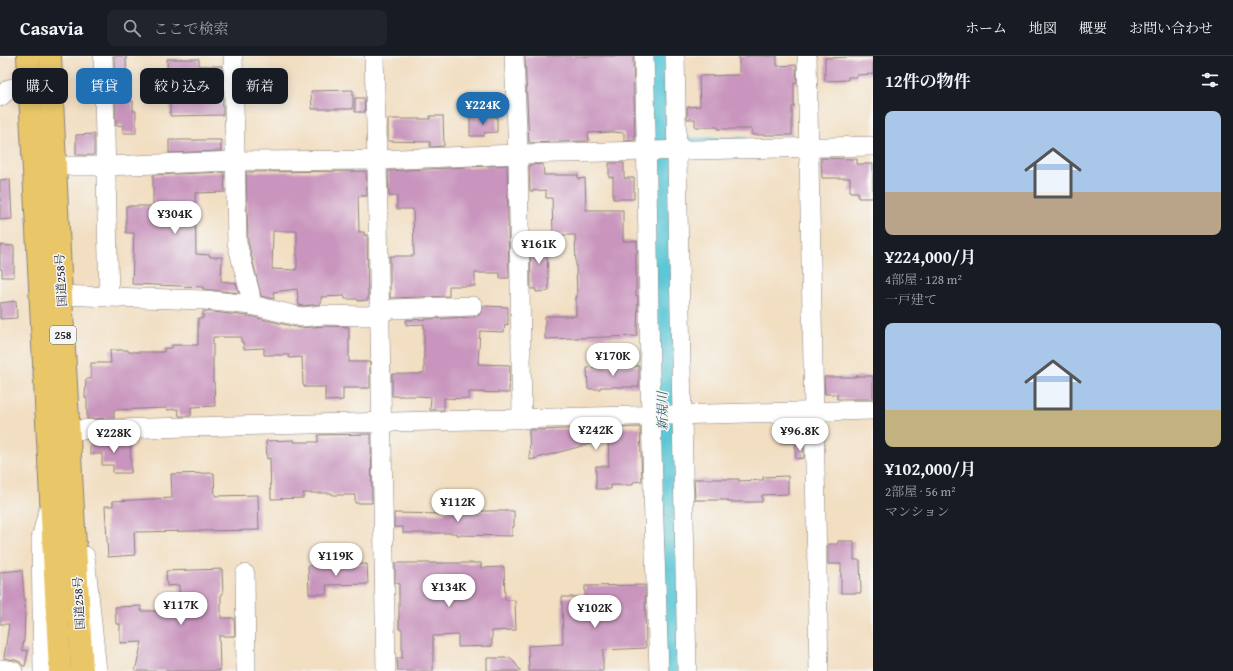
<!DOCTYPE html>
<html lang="ja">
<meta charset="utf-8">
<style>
:root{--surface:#171b24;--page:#20242c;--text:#f1f3f6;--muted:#9ea1a6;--line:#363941;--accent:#1f6fb2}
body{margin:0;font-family:"Gentium Book Plus","Noto Serif JP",serif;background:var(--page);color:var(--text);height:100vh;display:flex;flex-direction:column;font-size:15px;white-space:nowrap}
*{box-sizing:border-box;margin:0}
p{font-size:13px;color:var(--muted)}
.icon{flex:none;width:22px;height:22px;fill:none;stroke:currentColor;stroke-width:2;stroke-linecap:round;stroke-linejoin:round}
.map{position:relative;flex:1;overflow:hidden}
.sheet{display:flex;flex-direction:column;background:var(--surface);width:360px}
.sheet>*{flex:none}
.hud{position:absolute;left:12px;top:12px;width:380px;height:36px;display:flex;gap:8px}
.price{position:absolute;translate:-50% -34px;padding:0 9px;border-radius:14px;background:#fff;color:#222;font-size:13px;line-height:26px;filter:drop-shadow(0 1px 2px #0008)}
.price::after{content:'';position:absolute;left:50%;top:24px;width:12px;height:9px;margin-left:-6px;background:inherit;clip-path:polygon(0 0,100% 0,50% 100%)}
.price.selected{background:var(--accent);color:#fff}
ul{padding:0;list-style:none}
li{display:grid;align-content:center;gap:8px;height:212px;padding:0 12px}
li span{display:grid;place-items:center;height:124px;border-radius:8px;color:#555}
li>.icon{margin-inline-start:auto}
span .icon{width:72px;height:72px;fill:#fffc;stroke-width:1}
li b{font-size:17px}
h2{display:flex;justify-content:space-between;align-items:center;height:48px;padding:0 12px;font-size:17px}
.chip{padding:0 14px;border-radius:8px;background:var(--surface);box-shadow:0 2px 10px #0003;font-size:14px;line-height:36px}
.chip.selected{background:var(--accent);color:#fff}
header{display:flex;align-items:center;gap:24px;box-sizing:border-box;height:56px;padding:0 20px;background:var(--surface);border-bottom:1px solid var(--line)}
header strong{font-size:19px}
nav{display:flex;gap:22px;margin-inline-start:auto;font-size:14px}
.search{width:280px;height:36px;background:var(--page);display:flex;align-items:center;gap:10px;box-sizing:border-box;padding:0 14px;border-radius:8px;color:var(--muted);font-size:15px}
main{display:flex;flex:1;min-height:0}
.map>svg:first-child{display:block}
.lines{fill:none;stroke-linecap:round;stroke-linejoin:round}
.stream{stroke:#5cc7d6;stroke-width:4.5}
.river{stroke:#5cc7d6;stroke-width:28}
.building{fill:#c995be;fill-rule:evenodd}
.street-casing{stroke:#8a807e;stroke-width:20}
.highway-casing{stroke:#8a807e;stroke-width:24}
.street{stroke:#fff;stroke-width:19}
.highway{stroke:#e9c769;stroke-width:22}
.labels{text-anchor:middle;stroke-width:3;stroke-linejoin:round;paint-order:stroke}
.shield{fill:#f6f6f2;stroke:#626272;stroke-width:1}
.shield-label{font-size:11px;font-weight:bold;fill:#22223b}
.street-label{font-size:12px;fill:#22223b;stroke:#f6f6f2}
.water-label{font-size:13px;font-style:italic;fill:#365c71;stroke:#f6f6f2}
</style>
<header>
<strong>Casavia</strong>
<div class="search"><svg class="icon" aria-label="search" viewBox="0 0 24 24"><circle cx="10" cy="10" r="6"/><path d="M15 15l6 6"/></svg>ここで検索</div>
<nav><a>ホーム</a><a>地図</a><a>概要</a><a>お問い合わせ</a></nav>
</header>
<main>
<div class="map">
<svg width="873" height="615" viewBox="0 0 873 615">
<rect width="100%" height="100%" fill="#f6f6f2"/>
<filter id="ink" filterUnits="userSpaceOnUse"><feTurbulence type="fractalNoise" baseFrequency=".025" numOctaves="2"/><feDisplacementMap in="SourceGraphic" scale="8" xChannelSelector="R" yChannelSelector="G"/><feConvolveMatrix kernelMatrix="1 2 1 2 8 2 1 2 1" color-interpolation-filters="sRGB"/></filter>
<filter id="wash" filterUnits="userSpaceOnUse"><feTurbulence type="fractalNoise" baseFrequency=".012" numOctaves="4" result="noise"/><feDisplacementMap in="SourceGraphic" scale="16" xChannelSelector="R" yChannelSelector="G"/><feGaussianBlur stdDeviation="0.9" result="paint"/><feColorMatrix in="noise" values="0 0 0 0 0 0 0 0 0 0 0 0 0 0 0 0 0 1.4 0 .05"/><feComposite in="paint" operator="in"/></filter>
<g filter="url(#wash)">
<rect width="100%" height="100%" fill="#f2dec1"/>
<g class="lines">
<g class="stream">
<path d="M681,84L745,83"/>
<path d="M662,85L673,84"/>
</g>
<path class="river" d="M660,0L665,195L659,232L662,380L668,421L673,615"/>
</g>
<g id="blocks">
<g class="building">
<path d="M114,0H126L127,45H133V55H136V77H123V69L116,70Z"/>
<path d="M525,0H633L635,84L624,85V77L613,76L588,77L589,85L529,87Z"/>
<path d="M739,0H777V10L796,9L797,27H794V51H792V79H752V73H718V71H695V63H687V51L700,50L699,20L739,19Z"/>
<path d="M849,1H873V18L857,19V21H848V24L825,25V2Z"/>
<path d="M167,3H199V10H222L223,59L170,60V30H168Z"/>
<path d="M353,34V53H312L311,35Z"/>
<path d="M355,42H364L365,56H355Z"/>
<path d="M430,60H443L444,90L430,91V86L388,85V63H430Z"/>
<path d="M470,61H497V76L484,77V80H470Z"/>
<path d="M94,78V99H76V79Z"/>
<path d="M169,84H221V95L169,97Z"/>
<path d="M821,102L857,103V108H873V142H858V136H850V122H822Z"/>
<path d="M609,107H624V122H634V143H613V121H609Z"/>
<path d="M543,108L544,119H578V123L585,122L586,154H623V185H637V197H636V240H638L637,280L545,283V260H576V241H577L575,179H553L552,142H546V134L530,135L529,109Z"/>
<path d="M507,109L509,222H500V217H475V230H449V240L390,242V200H414L413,153H397V140H389L388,115Z"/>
<path d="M366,115L367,140H358L359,176H364V179H367L368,244L358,245V243H345V240L321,241V248L303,250L299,249L297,233L273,236L274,243L261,240L248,185L246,116ZM273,175H297V212H296V214L272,213Z"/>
<path d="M224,116L225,136L195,137L196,198L210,199V201H222L221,225L236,227L239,237L203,233V231L132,228L134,177H126V150H153V119Z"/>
<path d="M10,123L12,163L0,164V124Z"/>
<path d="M530,183H546L549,235L536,236V233H531Z"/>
<path d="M0,189L14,190V221H2V213H0Z"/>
<path d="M16,245L17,262L0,263V247Z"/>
<path d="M484,250L508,251V269L505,268L504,276L480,275L478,308L510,309L509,337L469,336V343L444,342V354H430L431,341L419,340H392V318H420V317H424V268L406,269V264L474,261L479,259L482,255Z"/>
<path d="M203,255L249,260L300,272L324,270L349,271V306H370V332H343V344L325,345V331H304V329H303L302,301L289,302V299H264V292L244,293L243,286H241V281H213V326H214L215,350L191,351V360H179L178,353L167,354V352L114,354V362L87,363V342H85L86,323H91V307H111L110,294H128V296H164V292H172V289H198V262H203Z"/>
<path d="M616,310H639V331H600V333H588L587,312Z"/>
<path d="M856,320H873V343H837V338H825L824,321H856Z"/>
<rect x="781" y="368" width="21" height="19"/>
<path d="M640,371L642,425L633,426V429H611V433H596V410H609L608,383L530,404L529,374Z"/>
<path d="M371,378L372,447H355V439H332V437H303V442L271,443L270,402L267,403L266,385L294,384V386H318V379Z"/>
<path d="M130,383L131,417H113V409H102V398H90V384Z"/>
<path d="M795,389H804V402L796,403Z"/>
<path d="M214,417L215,440L258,439L259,474L134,476L135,499L108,501L105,450H113V445L172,442L171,418Z"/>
<path d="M788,420V438L762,439V446H728V444H695L694,423H739V425L763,424V421Z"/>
<path d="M445,455H514V471H512V480L457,479V477H403V471H394V457L445,458Z"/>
<path d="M838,485H854V504H860L861,537H841V508H828V488H838Z"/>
<path d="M395,507H481V512L504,511L505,544H515L516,574L492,575V590L458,591V579L433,580V615H398L397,602H402V573H399V527H395Z"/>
<path d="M367,508L368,528L326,529L327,538H309L308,510Z"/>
<path d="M222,513L223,538H221V562H234L235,580H219L220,615H135L142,586L120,587V568H116L115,551L141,550V555H180L179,529L167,530L166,515Z"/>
<path d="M22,514L25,552L24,584L22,594L28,595L25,610H23L20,606L15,604L4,602L9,568H0V516Z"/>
<path d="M645,529L646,592L603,594V615H529L528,590L563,588L562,541H585V530Z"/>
<path d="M487,602H511L521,615H487Z"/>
</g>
</g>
</g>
<g filter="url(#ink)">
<use href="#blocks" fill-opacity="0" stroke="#8a807e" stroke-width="1"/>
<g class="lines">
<g class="street-casing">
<g id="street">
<path d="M233,0L237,187L250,237L251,249"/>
<path d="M374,0L377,104L386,615"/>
<path d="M514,0L518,98L522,363"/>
<path d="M644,0C648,119 648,239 651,359C653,444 656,530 659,615"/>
<path d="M675,0L687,615"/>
<path d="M807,0L819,615"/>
<path d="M0,41L9,33L30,28H43"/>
<path d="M55,110H105L236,105L377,104L518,98L873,90"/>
<path d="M61,239L109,241L103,0"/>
<path d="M109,241L205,244L251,249L302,261L324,259L368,260L392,253L473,250"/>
<path d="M69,374L873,354"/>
<path d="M85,500L97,615"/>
<path d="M245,518L246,615"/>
<path d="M0,613L13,615"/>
<path d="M43,615L41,483L48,455"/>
</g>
</g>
<g class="highway-casing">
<g id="highway">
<path d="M28,0L60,615"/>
<path d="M50,0L61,239L82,615"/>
</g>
</g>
<use href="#street" class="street"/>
<use href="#highway" class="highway"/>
</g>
</g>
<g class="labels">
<rect class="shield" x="50" y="270" width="26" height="18" rx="3"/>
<g class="shield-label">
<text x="63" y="283">258</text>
</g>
<g class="street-label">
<text transform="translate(61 224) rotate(-93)" y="4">国道258号</text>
<text transform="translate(79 547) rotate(-93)" y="4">国道258号</text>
</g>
<g class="water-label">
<text transform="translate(662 355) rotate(-91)" y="5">新規川</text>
</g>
</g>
</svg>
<b class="price selected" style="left:483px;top:70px">¥224K</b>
<b class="price" style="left:175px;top:179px">¥304K</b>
<b class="price" style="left:539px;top:209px">¥161K</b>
<b class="price" style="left:613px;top:321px">¥170K</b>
<b class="price" style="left:596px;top:395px">¥242K</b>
<b class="price" style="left:800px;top:396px">¥96.8K</b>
<b class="price" style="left:114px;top:398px">¥228K</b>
<b class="price" style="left:458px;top:467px">¥112K</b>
<b class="price" style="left:336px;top:521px">¥119K</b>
<b class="price" style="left:449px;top:552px">¥134K</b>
<b class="price" style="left:181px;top:570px">¥117K</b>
<b class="price" style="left:595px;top:573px">¥102K</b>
<div class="hud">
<a class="chip">購入</a>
<a class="chip selected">賃貸</a>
<a class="chip">絞り込み</a>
<a class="chip">新着</a>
</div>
</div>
<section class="sheet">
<h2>12件の物件<svg class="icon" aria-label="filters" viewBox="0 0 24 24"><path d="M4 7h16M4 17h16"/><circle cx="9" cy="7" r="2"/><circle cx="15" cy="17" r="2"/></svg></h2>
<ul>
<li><span style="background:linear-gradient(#a9c7e8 65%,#b9a48a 0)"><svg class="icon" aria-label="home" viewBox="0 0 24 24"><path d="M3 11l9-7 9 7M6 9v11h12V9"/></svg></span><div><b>¥224,000/月</b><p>4部屋 · 128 m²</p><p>一戸建て</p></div></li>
<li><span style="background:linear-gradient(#a9c7e8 70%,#c2b280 0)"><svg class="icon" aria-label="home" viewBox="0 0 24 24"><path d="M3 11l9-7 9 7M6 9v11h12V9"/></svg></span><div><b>¥102,000/月</b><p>2部屋 · 56 m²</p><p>マンション</p></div></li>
</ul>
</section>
</main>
